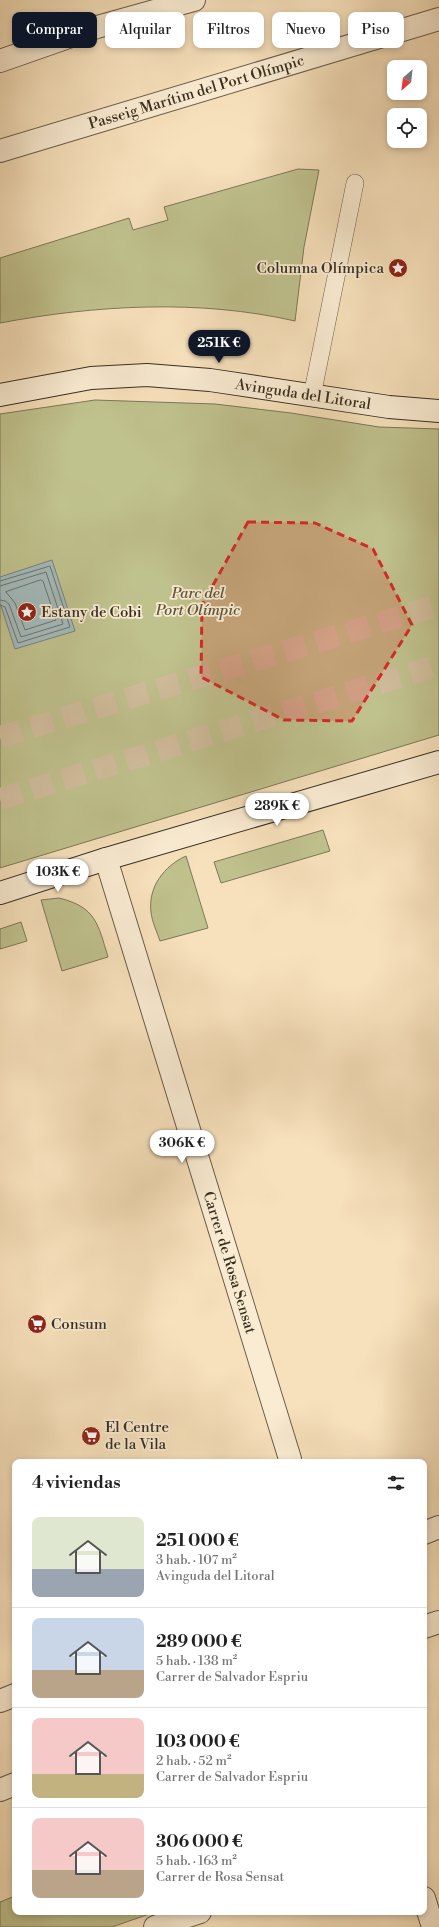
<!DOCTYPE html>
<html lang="es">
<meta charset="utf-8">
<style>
:root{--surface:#fff;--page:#f2f2f2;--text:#222;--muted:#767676;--line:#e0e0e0;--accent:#111827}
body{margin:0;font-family:"Libre Bodoni",serif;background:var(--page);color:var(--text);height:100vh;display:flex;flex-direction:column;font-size:15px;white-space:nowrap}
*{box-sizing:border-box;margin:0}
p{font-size:13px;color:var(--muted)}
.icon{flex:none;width:22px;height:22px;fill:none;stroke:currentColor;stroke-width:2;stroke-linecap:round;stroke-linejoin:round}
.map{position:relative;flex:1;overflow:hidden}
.drawer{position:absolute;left:12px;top:1459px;width:415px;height:456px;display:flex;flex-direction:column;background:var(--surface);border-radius:8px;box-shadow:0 2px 6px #0003}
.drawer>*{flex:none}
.guide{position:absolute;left:12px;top:12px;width:415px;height:36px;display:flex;gap:8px}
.needle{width:26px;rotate:208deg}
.controls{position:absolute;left:387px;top:60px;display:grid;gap:8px}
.controls a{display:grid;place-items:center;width:40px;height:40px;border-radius:8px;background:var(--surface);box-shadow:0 2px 6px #0003;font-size:20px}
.price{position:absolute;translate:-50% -34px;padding:0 9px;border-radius:14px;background:#fff;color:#222;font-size:13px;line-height:26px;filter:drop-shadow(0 1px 2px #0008)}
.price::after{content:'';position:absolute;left:50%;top:24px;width:12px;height:9px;margin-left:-6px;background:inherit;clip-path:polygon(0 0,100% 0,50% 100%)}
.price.current{background:var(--accent);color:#fff}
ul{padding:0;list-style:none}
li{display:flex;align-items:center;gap:12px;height:100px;padding:0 20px}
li+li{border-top:1px solid var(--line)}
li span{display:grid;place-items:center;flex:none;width:112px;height:80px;border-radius:8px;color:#555}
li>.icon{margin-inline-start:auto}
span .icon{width:48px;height:48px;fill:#fffc;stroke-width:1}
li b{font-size:17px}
h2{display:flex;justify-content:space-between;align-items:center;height:48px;padding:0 20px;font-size:17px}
.pill{padding:0 14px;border-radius:8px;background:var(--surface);box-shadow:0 2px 6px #0003;font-size:14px;line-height:36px}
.pill.current{background:var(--accent);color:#fff}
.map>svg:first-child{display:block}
.green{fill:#c0c28e;stroke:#7c7858}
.water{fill:#a3babc;stroke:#78827e}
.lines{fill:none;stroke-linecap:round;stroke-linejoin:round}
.shore{stroke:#6e746e;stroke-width:1}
.trunk-tunnel{stroke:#d1bd9d;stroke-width:22;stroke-dasharray:22 11;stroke-linecap:butt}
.service-casing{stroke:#685c48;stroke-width:18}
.pedestrian-casing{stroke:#685c48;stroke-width:24}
.minor-casing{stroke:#685c48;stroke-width:24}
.tertiary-casing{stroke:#685c48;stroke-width:24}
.secondary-casing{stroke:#382f21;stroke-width:24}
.service{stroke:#faecd3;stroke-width:17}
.pedestrian{stroke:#faecd3;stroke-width:22}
.minor{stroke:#faecd3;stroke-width:22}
.tertiary{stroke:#faecd3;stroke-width:22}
.secondary{stroke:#faecd3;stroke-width:22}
.marked{fill:#d62828;fill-opacity:0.2;stroke:#d62828;stroke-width:3;stroke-dasharray:8 5;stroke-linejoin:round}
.labels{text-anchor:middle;stroke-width:3.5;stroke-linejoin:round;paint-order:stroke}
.street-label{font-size:15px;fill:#382f21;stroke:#faecd3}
.poi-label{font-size:15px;fill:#382f21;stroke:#faecd3;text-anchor:start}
.park-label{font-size:15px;font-style:italic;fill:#5a543c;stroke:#faecd3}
</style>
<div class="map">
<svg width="439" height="1927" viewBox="0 0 439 1927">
<rect width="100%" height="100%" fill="#f7e1bc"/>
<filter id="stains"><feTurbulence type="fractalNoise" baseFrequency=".005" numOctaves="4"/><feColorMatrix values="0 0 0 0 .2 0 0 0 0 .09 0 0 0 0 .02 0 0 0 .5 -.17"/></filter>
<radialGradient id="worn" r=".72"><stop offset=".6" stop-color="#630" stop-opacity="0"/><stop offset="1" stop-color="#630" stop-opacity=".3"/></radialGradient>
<g class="green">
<path d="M298,169L319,170L304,247L295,321C199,299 96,305 0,323V258L129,218L133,230L168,220L164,207Z"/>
<path d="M95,400L215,404L291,413L379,427L439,429V735L0,868V414Z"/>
<path d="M323,830L330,851L221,883L214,862Z"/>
<path d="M186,856L208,928L160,941C157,932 152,922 151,912C148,887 164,866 186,856Z"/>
<path d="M59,898C96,907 98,924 108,957L62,971L41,900Z"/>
<path d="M21,922L27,941L0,949V929Z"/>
<path d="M15,1896V1912H155L112,1927H0V1902Z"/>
</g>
<path class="water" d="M52,560L75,631L15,649L0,603V577Z"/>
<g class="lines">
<g class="shore">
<path d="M41,580L43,581L56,620L25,630L15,603L6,592Z"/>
<path d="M0,581L50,566L70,627L18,643L5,607L0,605"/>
<path d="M0,586L46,572L63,624L21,637L9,604L5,601L0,600"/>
</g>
<g class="trunk-tunnel">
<path d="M0,737L439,605"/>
<path d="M0,799L439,665"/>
</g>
<g class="service-casing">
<path id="service" d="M312,396L355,183"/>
</g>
<g class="pedestrian-casing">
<g id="pedestrian">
<path d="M0,61L97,27L194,0"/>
<path id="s1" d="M0,151L439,19"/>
<path d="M155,1927L200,1912"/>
</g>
</g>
<g class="minor-casing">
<g id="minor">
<path id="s2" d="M106,859L290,1459"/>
<path d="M424,1898L433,1927"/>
</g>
</g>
<g class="tertiary-casing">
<g id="tertiary">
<path d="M424,1533L439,1527"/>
<path d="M424,1627L439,1622"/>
<path d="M0,1701L15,1695"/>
<path d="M0,1790L15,1784"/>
</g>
</g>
<g class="secondary-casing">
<g id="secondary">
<path id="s3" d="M0,395L91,378L147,375L210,380L389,407L439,411"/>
<path d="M0,893L106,859L439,762"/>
</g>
</g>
<use href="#service" class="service"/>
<use href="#pedestrian" class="pedestrian"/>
<use href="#minor" class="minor"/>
<use href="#tertiary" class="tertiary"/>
<use href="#secondary" class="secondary"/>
</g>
<path class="marked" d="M248,522L315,523L373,549L412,625L352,721L284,720L201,677L202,605Z"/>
<defs>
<g id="sight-disc" transform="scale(1)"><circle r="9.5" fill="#8f2418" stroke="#faecd3"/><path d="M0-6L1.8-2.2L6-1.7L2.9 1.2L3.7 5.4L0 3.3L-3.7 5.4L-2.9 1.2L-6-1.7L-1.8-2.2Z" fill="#fff"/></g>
<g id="supermarket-disc" transform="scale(1)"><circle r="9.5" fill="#8f2418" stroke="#faecd3"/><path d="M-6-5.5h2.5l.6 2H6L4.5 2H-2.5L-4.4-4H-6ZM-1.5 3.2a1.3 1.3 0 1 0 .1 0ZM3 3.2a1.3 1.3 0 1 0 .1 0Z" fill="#fff"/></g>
</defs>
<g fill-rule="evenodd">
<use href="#sight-disc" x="398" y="268"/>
<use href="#sight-disc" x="27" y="612"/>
<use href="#supermarket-disc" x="37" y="1324"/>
<use href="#supermarket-disc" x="91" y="1436"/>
</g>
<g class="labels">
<g class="street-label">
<text dy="5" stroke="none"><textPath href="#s1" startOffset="205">Passeig Marítim del Port Olímpic</textPath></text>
<text dy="5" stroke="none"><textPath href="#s3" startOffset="306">Avinguda del Litoral</textPath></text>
<text dy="5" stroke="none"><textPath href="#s2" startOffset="422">Carrer de Rosa Sensat</textPath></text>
</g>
<g class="poi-label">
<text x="384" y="273" text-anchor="end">Columna Olímpica</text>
<text x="41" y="617">Estany de Cobi</text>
<text x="51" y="1329">Consum</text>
<text x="105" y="1432">El Centre<tspan x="105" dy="17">de la Vila</tspan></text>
</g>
<g class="park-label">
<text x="198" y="598">Parc del<tspan x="198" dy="17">Port Olímpic</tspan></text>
</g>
</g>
<rect width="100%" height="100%" filter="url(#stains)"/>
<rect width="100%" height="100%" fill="url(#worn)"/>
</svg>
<div class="controls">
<a><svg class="needle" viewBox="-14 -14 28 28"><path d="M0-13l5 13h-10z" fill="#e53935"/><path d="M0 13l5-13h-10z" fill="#767676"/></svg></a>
<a><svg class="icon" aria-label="locate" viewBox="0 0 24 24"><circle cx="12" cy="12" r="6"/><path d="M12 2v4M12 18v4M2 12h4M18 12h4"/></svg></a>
</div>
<b class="price current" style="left:219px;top:364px">251K €</b>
<b class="price" style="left:277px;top:827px">289K €</b>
<b class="price" style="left:58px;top:893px">103K €</b>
<b class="price" style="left:182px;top:1164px">306K €</b>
<div class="guide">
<a class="pill current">Comprar</a>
<a class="pill">Alquilar</a>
<a class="pill">Filtros</a>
<a class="pill">Nuevo</a>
<a class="pill">Piso</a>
</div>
<section class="drawer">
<h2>4 viviendas<svg class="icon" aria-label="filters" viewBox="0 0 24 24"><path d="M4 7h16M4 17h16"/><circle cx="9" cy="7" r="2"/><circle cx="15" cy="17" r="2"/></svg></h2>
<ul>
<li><span style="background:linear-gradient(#dfe7d0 65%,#9aa5b1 0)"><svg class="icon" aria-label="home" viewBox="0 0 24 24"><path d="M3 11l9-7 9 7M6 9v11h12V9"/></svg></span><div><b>251 000 €</b><p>3 hab. · 107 m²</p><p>Avinguda del Litoral</p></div></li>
<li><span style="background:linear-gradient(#c9d6e8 65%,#b9a48a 0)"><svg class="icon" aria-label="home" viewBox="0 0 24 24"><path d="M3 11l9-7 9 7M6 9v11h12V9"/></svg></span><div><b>289 000 €</b><p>5 hab. · 138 m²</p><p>Carrer de Salvador Espriu</p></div></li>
<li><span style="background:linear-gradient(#f6c9c9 70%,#c2b280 0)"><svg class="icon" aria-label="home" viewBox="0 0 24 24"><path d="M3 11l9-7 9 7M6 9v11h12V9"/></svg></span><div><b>103 000 €</b><p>2 hab. · 52 m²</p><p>Carrer de Salvador Espriu</p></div></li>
<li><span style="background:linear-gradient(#f6c9c9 65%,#b9a48a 0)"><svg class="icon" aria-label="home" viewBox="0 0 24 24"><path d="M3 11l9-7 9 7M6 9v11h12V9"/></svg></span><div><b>306 000 €</b><p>5 hab. · 163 m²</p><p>Carrer de Rosa Sensat</p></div></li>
</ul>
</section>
</div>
